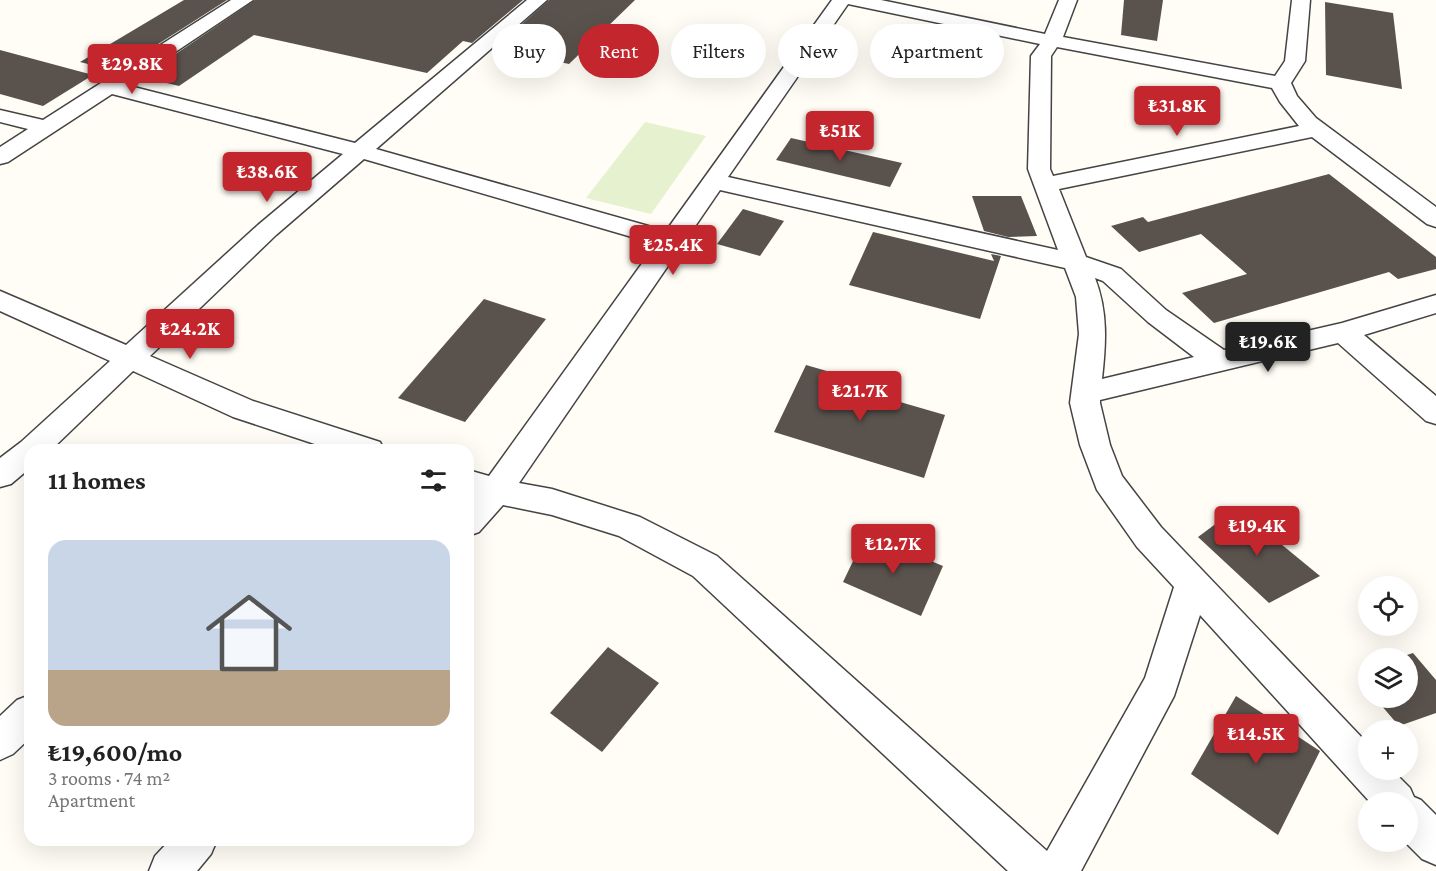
<!DOCTYPE html>
<meta charset="utf-8">
<style>
:root{--surface:#fff;--page:#f2f2f2;--text:#222;--muted:#767676;--accent:#c4262e}
body{margin:0;font-family:"Crimson Pro",serif;background:var(--page);color:var(--text);height:100vh;display:flex;flex-direction:column;font-size:22px;white-space:nowrap}
*{box-sizing:border-box;margin:0}
p{font-size:20px;color:var(--muted)}
.icon{flex:none;width:33px;height:33px;fill:none;stroke:currentColor;stroke-width:2;stroke-linecap:round;stroke-linejoin:round}
.map{position:relative;flex:1;overflow:hidden}
.side{position:absolute;left:24px;top:444px;width:450px;height:402px;display:flex;flex-direction:column;background:var(--surface);border-radius:18px;box-shadow:0 6px 24px #0002}
.side>*{flex:none}
.hud{position:absolute;left:492px;top:24px;width:570px;height:54px;display:flex;gap:12px}
.controls{position:absolute;left:1358px;top:576px;display:grid;gap:12px}
.controls a{display:grid;place-items:center;width:60px;height:60px;border-radius:50%;background:var(--surface);box-shadow:0 6px 24px #0002;font-size:30px}
.price{position:absolute;translate:-50% -51px;padding:0 14px;border-radius:6px;background:var(--accent);color:#fff;font-size:20px;line-height:39px;filter:drop-shadow(0 2px 3px #0008)}
.price::after{content:'';position:absolute;left:50%;top:36px;width:18px;height:14px;margin-left:-9px;background:inherit;clip-path:polygon(0 0,100% 0,50% 100%)}
.price.on{background:#222;color:#fff}
ul{padding:0;list-style:none}
li{display:grid;align-content:center;gap:12px;height:318px;padding:0 24px}
li span{display:grid;place-items:center;height:186px;border-radius:18px;color:#555}
li>.icon{margin-inline-start:auto}
span .icon{width:108px;height:108px;fill:#fffc;stroke-width:1}
li b{font-size:26px}
h2{display:flex;justify-content:space-between;align-items:center;height:72px;padding:0 24px;font-size:26px}
.chip{padding:0 21px;border-radius:27px;background:var(--surface);box-shadow:0 6px 24px #0002;font-size:21px;line-height:54px}
.chip.on{background:var(--accent);color:#fff}
.map>svg:first-child{display:block}
.pitch{fill:#e6f2cf}
.building{fill:#5a524d}
.lines{fill:none;stroke-linecap:round;stroke-linejoin:round}
.street-casing{stroke:#444;stroke-width:3}
.street{fill:#fff;fill-rule:evenodd}
</style>
<div class="map">
<svg width="1436" height="871" viewBox="0 0 1436 871">
<rect width="100%" height="100%" fill="#fffdf5"/>
<path class="pitch" d="M645,122L706,136L651,214L586,198Z"/>
<g class="building">
<path d="M184,0H227L116,71L80,62Z"/>
<path d="M255,0H523L472,43L463,41L427,73L254,35L179,86L142,77Z"/>
<path d="M549,0H635L569,64L495,48Z"/>
<path d="M1124,0H1163L1157,41L1121,35Z"/>
<path d="M1325,2L1393,13L1402,89L1326,75Z"/>
<path d="M0,50L93,75L43,106L0,94Z"/>
<path d="M791,138L902,163L890,187L776,160Z"/>
<path d="M1329,174L1436,257V269L1398,279L1389,272L1214,323L1182,293L1247,274L1201,234L1139,252L1111,226L1143,217L1148,222Z"/>
<path d="M972,196H1021L1037,236L1008,237L984,231Z"/>
<path d="M743,209L784,221L760,256L717,244Z"/>
<path d="M873,232L994,261L991,254L1001,256L980,319L849,285Z"/>
<path d="M484,299L546,319L465,422L398,398Z"/>
<path d="M806,365L879,386L876,395L945,415L924,478L774,432Z"/>
<path d="M1237,508L1320,576L1269,603L1198,537Z"/>
<path d="M866,534L943,566L921,616L843,582Z"/>
<path d="M608,647L659,683L602,752L550,713Z"/>
<path d="M1413,653L1436,680V713L1399,726L1375,698H1407V658H1398Z"/>
<path d="M1236,696L1320,751L1278,835L1191,774Z"/>
</g>
<g class="lines">
<g class="street-casing">
<g id="street">
<path d="M231,0H253L126,85L355,143L527,0H547L376,149L666,231L832,0H881L1045,34L1059,0H1077L1063,37L1275,76L1285,61L1292,0H1310L1305,61L1291,83L1297,96L1316,118L1436,207V227L1427,224L1312,137L1059,189L1086,257L1121,269L1166,310L1224,350L1342,323L1436,295V313L1364,335L1436,396V424L1426,421L1338,343L1100,400V403L1110,445L1122,476L1161,527L1368,744V770H1392L1410,788L1414,797L1421,800L1436,815V865L1422,859L1405,842H1407V802H1370L1200,615L1174,696L1081,871H1008L693,576L619,536L552,515L503,505L479,532L468,536V501L472,496L468,494V470L489,476L656,244L364,159L276,235L150,356L253,401L380,442L384,450H333L233,417L133,371L51,450H30V468L11,484L0,487V458L21,442L110,361L0,311V291L126,345L258,225L343,154L112,94L8,162L0,164V147L28,129L0,122V110L43,120ZM848,4L1040,44L1031,56L1028,169L1058,250L728,177ZM1057,47L1272,88L1280,102L1299,126L1053,176L1050,169L1051,56ZM720,190L1065,268L1076,297L1079,334L1070,403L1080,445L1097,490L1137,547L1174,587L1145,678L1047,851L717,556L640,517L552,489L519,483ZM1095,278L1103,281L1148,322L1194,357L1102,379C1106,343 1108,312 1095,278Z"/>
<path d="M30,695V738L13,754L0,760V716L17,700Z"/>
<path d="M170,840H217L211,854L197,871H149L155,856Z"/>
</g>
</g>
<use href="#street" class="street"/>
</g>
</svg>
<div class="controls">
<a><svg class="icon" aria-label="locate" viewBox="0 0 24 24"><circle cx="12" cy="12" r="6"/><path d="M12 2v4M12 18v4M2 12h4M18 12h4"/></svg></a>
<a><svg class="icon" aria-label="layers" viewBox="0 0 24 24"><path d="M12 4l9 5-9 5-9-5zM3 14l9 5 9-5"/></svg></a>
<a>+</a>
<a>−</a>
</div>
<b class="price" style="left:132px;top:95px">₺29.8K</b>
<b class="price" style="left:1177px;top:137px">₺31.8K</b>
<b class="price" style="left:840px;top:162px">₺51K</b>
<b class="price" style="left:267px;top:203px">₺38.6K</b>
<b class="price" style="left:673px;top:276px">₺25.4K</b>
<b class="price" style="left:190px;top:360px">₺24.2K</b>
<b class="price on" style="left:1268px;top:373px">₺19.6K</b>
<b class="price" style="left:860px;top:422px">₺21.7K</b>
<b class="price" style="left:1257px;top:557px">₺19.4K</b>
<b class="price" style="left:893px;top:575px">₺12.7K</b>
<b class="price" style="left:1256px;top:765px">₺14.5K</b>
<div class="hud">
<a class="chip">Buy</a>
<a class="chip on">Rent</a>
<a class="chip">Filters</a>
<a class="chip">New</a>
<a class="chip">Apartment</a>
</div>
<section class="side">
<h2>11 homes<svg class="icon" aria-label="filters" viewBox="0 0 24 24"><path d="M4 7h16M4 17h16"/><circle cx="9" cy="7" r="2"/><circle cx="15" cy="17" r="2"/></svg></h2>
<ul>
<li><span style="background:linear-gradient(#c9d6e8 70%,#b9a48a 0)"><svg class="icon" aria-label="home" viewBox="0 0 24 24"><path d="M3 11l9-7 9 7M6 9v11h12V9"/></svg></span><div><b>₺19,600/mo</b><p>3 rooms · 74 m²</p><p>Apartment</p></div></li>
</ul>
</section>
</div>
